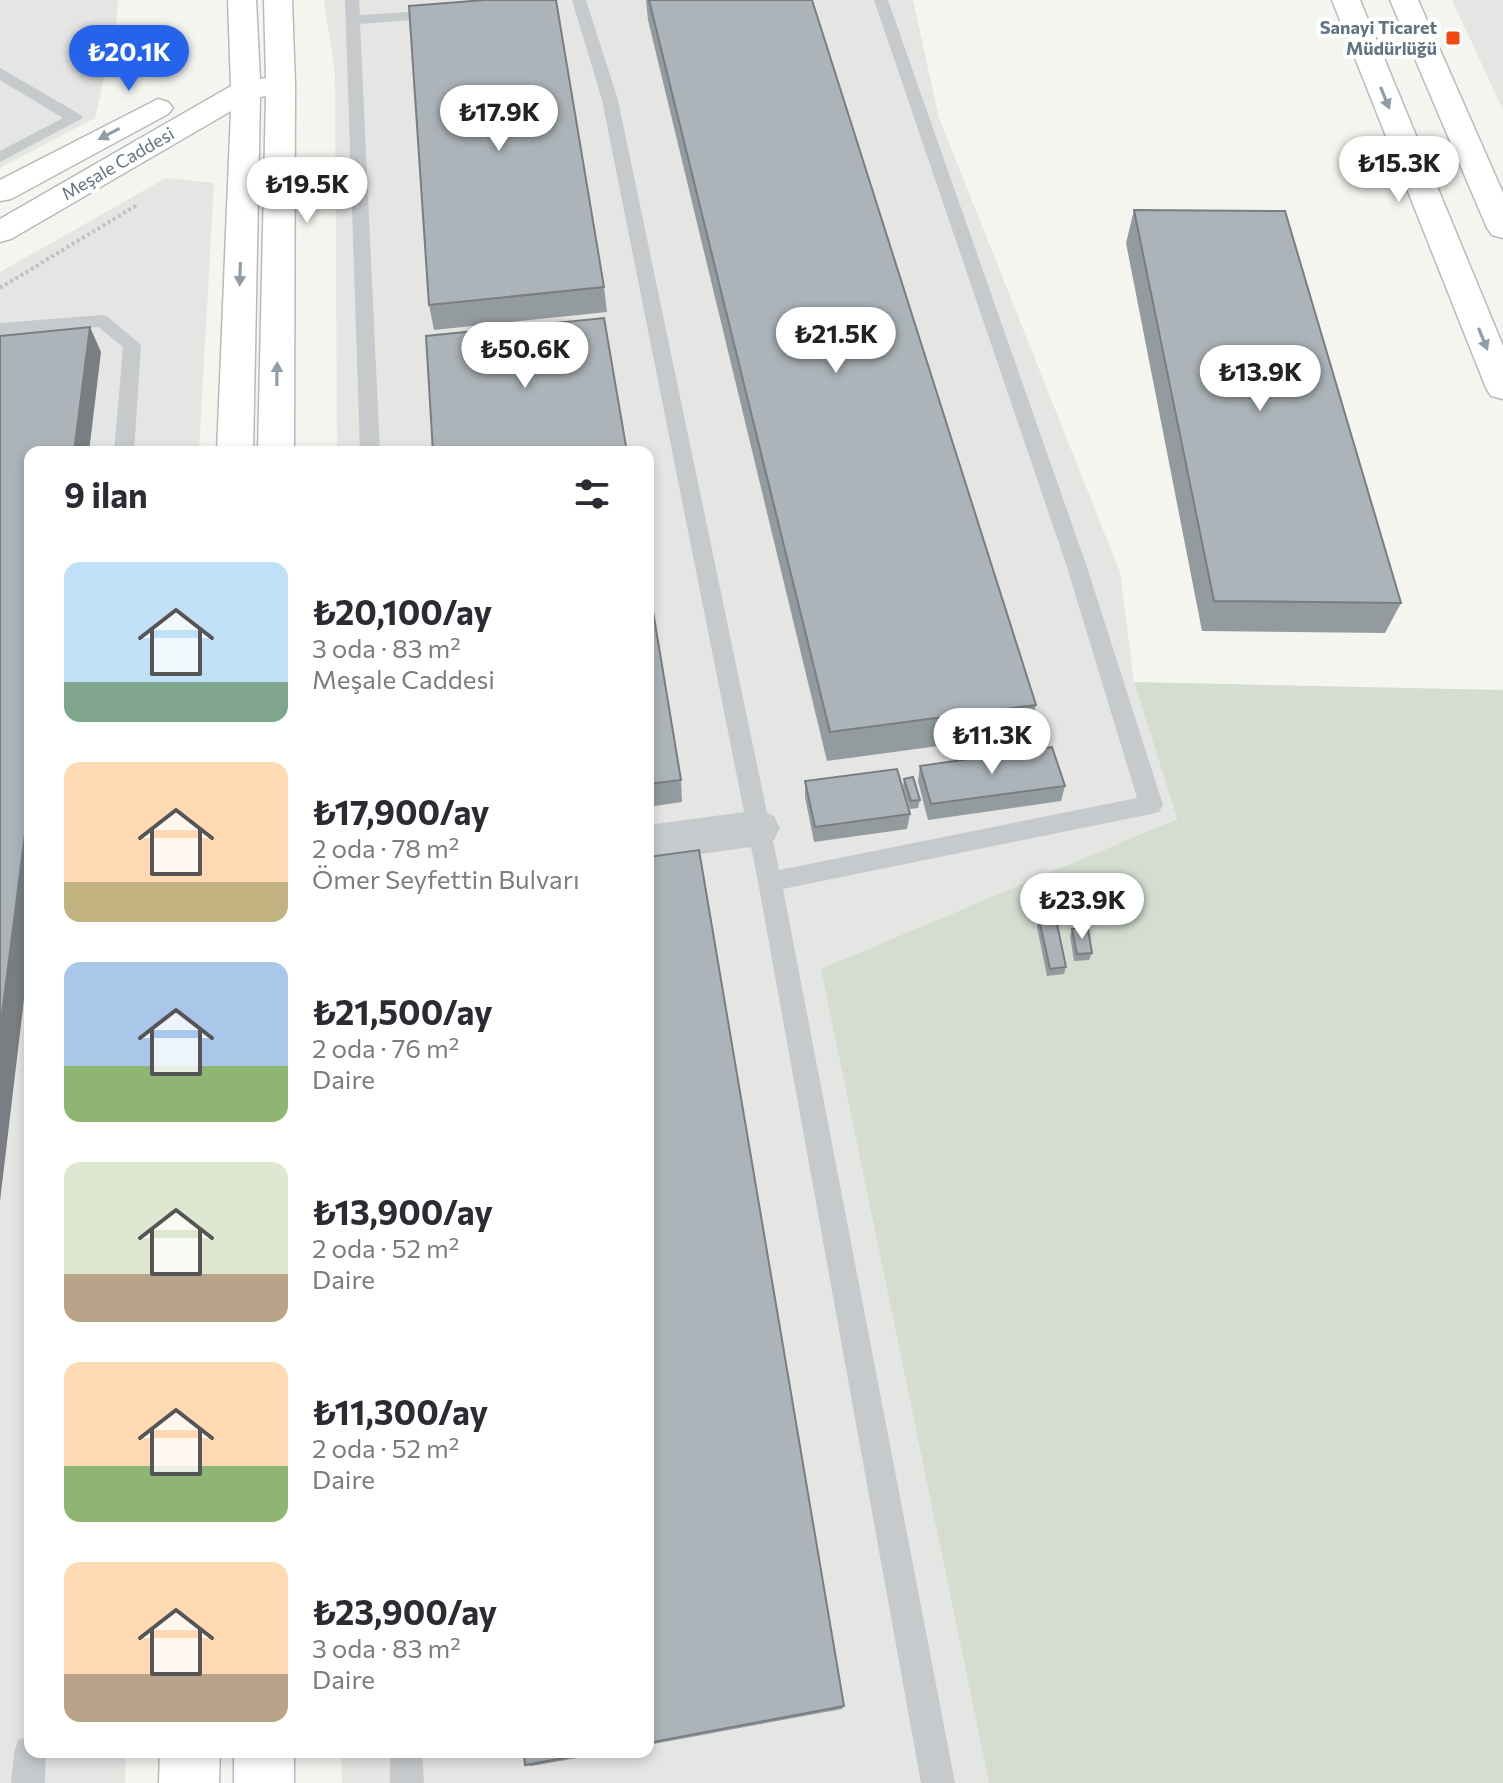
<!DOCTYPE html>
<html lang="tr">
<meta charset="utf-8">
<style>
:root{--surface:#fff;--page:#f2f2f3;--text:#2b2b33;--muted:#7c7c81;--accent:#2563eb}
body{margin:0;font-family:Commissioner,sans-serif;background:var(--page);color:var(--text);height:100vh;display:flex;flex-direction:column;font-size:30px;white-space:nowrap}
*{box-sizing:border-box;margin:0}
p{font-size:26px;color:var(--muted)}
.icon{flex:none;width:44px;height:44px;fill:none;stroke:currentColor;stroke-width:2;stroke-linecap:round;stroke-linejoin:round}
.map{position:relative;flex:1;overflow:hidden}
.drawer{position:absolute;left:24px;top:446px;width:630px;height:1312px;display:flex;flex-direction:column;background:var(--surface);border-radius:16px;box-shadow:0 4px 12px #0003}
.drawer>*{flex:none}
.price{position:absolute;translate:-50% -68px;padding:0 18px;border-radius:28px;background:#fff;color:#222;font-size:26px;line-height:52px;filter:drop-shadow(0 2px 4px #0008)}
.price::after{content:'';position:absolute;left:50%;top:48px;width:24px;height:18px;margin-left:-12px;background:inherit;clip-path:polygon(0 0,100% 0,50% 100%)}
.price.on{background:var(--accent);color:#fff}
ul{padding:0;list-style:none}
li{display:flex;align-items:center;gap:24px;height:200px;padding:0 40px}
li span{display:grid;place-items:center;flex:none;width:224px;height:160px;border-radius:16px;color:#555}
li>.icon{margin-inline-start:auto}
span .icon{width:96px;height:96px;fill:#fffc;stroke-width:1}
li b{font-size:34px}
h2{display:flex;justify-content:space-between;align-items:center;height:96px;padding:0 40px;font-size:34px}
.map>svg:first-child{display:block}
.built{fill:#e5e6e4}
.green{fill:#d5ddd1}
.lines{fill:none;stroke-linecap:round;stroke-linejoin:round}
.secondary-casing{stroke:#b6bbc0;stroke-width:3}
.path{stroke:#c0c1c3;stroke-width:4;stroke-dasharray:3 3;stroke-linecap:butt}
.lane{fill:#c7cacd;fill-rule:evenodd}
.street{fill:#c7cacd;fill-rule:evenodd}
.secondary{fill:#fff;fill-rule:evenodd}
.wall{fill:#949b9f}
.shaded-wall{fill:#787e82}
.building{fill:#acb4b9;stroke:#787e82;stroke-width:2}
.oneway{fill:#909ea9}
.poi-dot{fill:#f34812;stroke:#fff;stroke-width:3}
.labels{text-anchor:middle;stroke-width:8;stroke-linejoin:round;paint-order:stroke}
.far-poi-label{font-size:18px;font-weight:bold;fill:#617484;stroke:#fff;text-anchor:end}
.far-street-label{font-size:18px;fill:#617484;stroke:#fff}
</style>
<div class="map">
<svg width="1503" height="1783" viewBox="0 0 1503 1783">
<rect width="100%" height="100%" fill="#f5f5f0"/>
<g class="built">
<path d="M0,0H118L116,26L95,118L0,168Z"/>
<path d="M324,0H913L939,118L1120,572L1134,682L1177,819L822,970L989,1783H342L341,1752H648V452H337L335,74Z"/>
<path d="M1452,0H1503V110Z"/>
<path d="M166,178L214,183L199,452H30V1752H126L125,1783H0V272Z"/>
</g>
<path class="green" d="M1134,682L1503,690V1783H989L821,969L1177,819Z"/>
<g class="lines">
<g class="secondary-casing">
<g id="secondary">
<path d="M228,0H256L260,79L266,78L264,0H292L295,85L294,452H258L266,96L260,97L253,452H217L231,111L11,239L0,242V219L231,86Z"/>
<path d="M1332,0H1360L1503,346V399L1491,396L1486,388Z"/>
<path d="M1390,0H1418L1503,193V238L1492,235L1487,228Z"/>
<path d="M158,99L168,102L173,108L168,114L11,199L0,201V180Z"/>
<path d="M160,1752H220L219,1783H159Z"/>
<rect x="234" y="1752" width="60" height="31"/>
</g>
</g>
<path class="path" d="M0,288L137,205"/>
<g class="lane">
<path d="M345,0H359L360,15L440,10L447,14L440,18L360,24L380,452H360Z"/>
<path d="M572,0H586L618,100L779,870L1137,798L1067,567L874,0H888L1087,567L1163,805L1159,812L1151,814L783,889L955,1783H921L758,882L602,100Z"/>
<path d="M0,68L81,115L83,118L0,162V151L63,118L0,80Z"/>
<path d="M102,315L108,317L141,345L134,452H114L123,347L98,327L0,335V323Z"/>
<path d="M30,1736V1752H46L45,1783H11L14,1752L18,1740Z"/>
<path d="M390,1752H422L424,1783H390Z"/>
</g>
<path class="street" d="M759,810L774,816L780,828L774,840L759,846L648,861V825Z"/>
<use href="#secondary" class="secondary"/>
</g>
<g class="wall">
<path d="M646,0H812L1036,705L1028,734L827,761L648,20Z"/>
<path d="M1134,210L1401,603L1385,633L1202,631L1126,243Z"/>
<path d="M604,287L607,312L434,330L429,305Z"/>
<path d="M648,581L681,780L682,802L648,807Z"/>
<path d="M920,766L1065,786L1061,801L928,820L918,781Z"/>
<path d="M904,779L920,800L918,808L910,809L903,786Z"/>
<path d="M805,781L910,814L907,829L814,842L805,797Z"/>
<path d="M648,857L844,1706L842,1709L648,1745Z"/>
<path d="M1039,919L1066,967L1064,974L1047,976L1037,927Z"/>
<path d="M1072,929L1092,953L1089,960L1074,961L1070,936Z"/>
<path d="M524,1752H610L532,1766L525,1765Z"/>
</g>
<g class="shaded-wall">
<path d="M90,327L101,352L89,452H74Z"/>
<path d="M30,795V949L0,1201V1030Z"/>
</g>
<g class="building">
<path d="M485,0H556L604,287L429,305L409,6Z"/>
<path d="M649,0H812L1036,705L830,732Z"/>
<path d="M1134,210L1285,211L1401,603L1214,601Z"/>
<path d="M604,318L627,452H433L426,336Z"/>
<path d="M90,327L74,452H30V795L0,1030V336Z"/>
<path d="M648,581L681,780L648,784Z"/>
<path d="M1052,747L1065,786L931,804L920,766Z"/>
<path d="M897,769L910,814L815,827L805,781Z"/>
<path d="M913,777L920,800L911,801L904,779Z"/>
<path d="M699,850L844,1706L648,1743V857Z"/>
<path d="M1039,919H1056L1066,967L1050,969Z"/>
<path d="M1072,929H1088L1092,953L1077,954Z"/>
<path d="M524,1752H597L525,1765Z"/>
</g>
<defs><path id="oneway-solid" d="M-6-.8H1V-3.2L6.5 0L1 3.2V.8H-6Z" transform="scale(2)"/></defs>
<g class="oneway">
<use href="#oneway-solid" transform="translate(1385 98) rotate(68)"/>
<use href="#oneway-solid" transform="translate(109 134) rotate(152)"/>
<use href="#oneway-solid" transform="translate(240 274) rotate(92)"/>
<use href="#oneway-solid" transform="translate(1483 339) rotate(68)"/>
<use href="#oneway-solid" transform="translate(277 374) rotate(-89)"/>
</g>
<rect class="poi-dot" x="1445" y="30" width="16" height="16" rx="4"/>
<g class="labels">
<g class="far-poi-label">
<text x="1437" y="34">Sanayi Ticaret<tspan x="1437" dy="21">Müdürlüğü</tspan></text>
</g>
<g class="far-street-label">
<text transform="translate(118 164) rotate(-30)" y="6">Meşale Caddesi</text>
</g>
</g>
</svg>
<b class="price on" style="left:129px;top:93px">₺20.1K</b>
<b class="price" style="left:499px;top:153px">₺17.9K</b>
<b class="price" style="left:1399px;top:204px">₺15.3K</b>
<b class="price" style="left:307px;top:225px">₺19.5K</b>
<b class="price" style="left:836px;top:375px">₺21.5K</b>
<b class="price" style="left:525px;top:390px">₺50.6K</b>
<b class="price" style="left:1260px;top:413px">₺13.9K</b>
<b class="price" style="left:992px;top:776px">₺11.3K</b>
<b class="price" style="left:1082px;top:941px">₺23.9K</b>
<section class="drawer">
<h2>9 ilan<svg class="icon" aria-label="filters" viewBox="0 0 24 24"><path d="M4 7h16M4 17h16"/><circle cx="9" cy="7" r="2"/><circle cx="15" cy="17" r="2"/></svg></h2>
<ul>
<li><span style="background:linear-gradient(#bfe0f5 75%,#7fa58c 0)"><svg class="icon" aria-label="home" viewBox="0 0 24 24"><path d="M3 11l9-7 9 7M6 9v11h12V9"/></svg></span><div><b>₺20,100/ay</b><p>3 oda · 83 m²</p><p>Meşale Caddesi</p></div></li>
<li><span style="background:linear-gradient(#ffd9b3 75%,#c2b280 0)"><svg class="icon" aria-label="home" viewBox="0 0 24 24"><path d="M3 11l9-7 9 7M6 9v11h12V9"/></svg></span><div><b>₺17,900/ay</b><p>2 oda · 78 m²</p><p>Ömer Seyfettin Bulvarı</p></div></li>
<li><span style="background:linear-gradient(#a9c7e8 65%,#8fb573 0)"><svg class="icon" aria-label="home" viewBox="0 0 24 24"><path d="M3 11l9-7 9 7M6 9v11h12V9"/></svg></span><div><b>₺21,500/ay</b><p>2 oda · 76 m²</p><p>Daire</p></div></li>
<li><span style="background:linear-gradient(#dfe7d0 70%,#b9a48a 0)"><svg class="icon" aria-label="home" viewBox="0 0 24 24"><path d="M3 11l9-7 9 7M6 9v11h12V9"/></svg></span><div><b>₺13,900/ay</b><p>2 oda · 52 m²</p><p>Daire</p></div></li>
<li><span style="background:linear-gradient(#ffd9b3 65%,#8fb573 0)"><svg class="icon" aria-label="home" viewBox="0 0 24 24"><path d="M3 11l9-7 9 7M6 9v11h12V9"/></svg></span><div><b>₺11,300/ay</b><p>2 oda · 52 m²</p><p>Daire</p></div></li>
<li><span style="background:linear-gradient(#ffd9b3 70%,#b9a48a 0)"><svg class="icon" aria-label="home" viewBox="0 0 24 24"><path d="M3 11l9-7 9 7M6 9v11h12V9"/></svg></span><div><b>₺23,900/ay</b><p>3 oda · 83 m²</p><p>Daire</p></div></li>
</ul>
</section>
</div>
